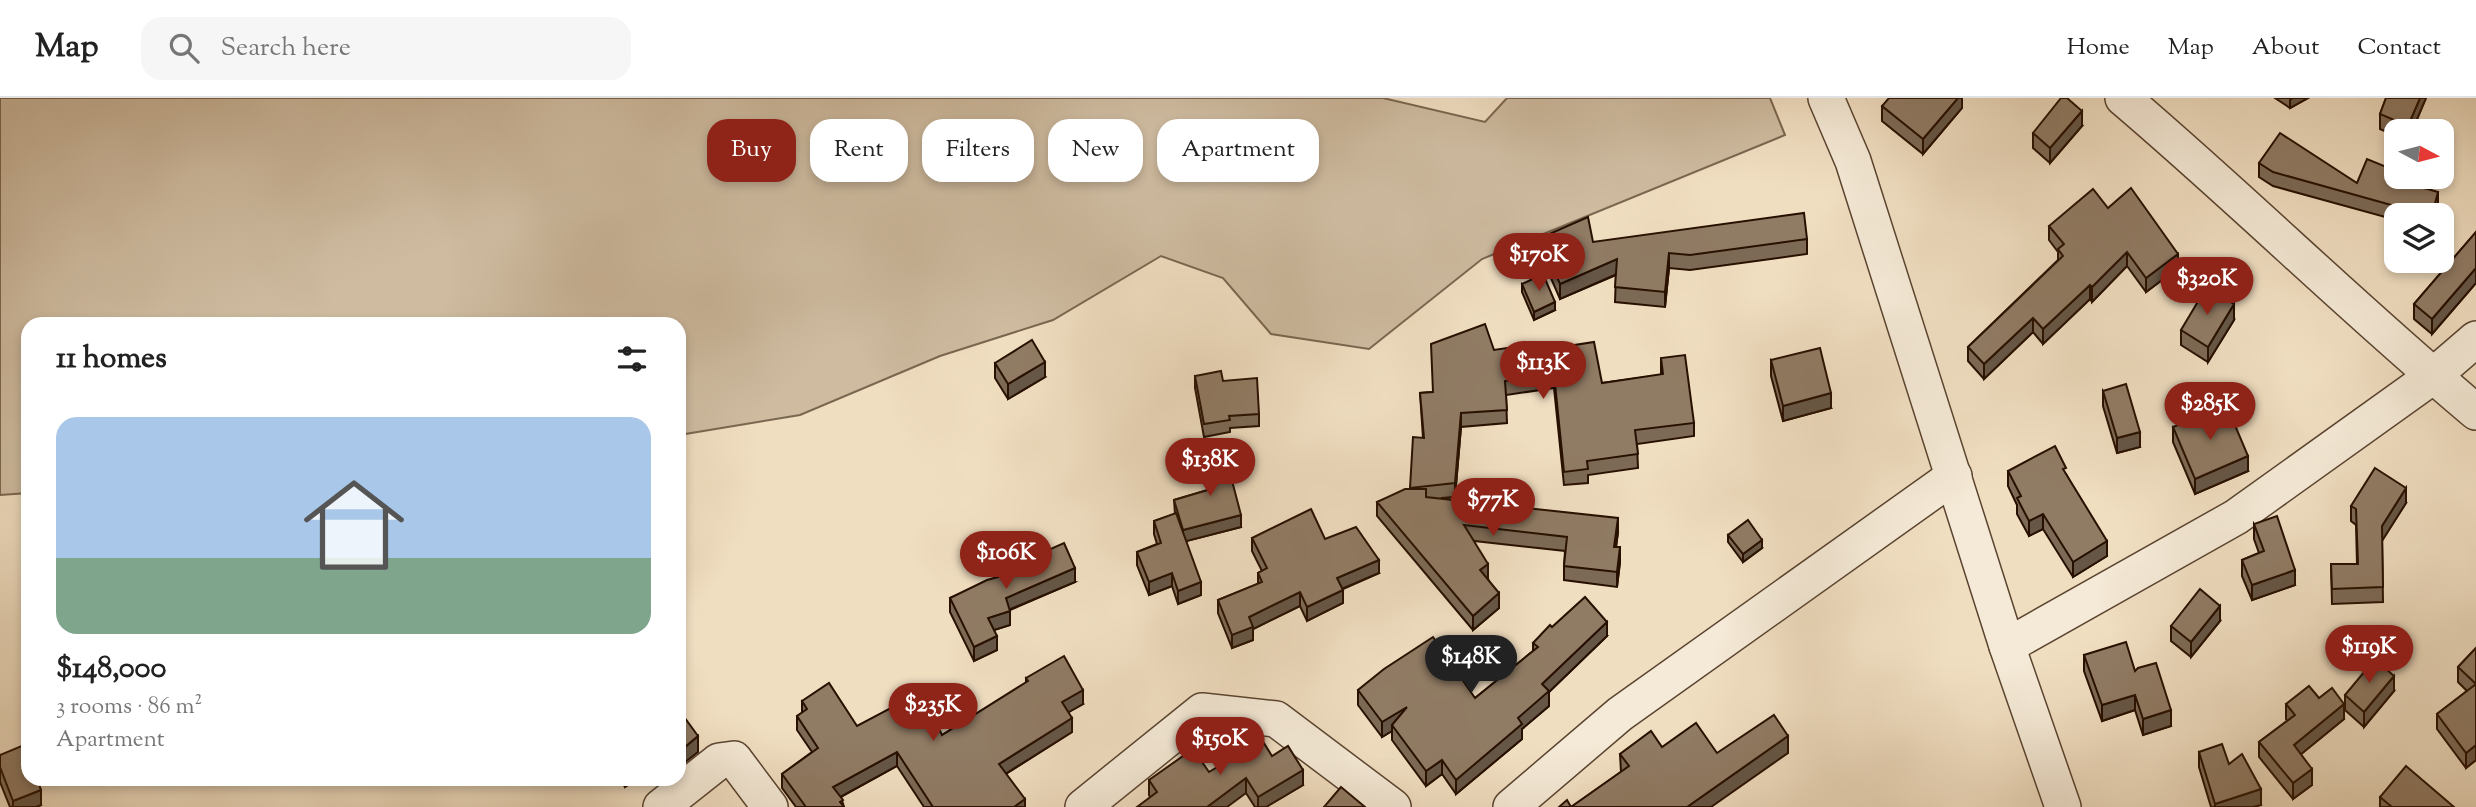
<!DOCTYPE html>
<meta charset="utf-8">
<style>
:root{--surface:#fff;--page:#f6f6f6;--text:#222;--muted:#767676;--line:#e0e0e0;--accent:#8f2418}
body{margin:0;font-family:"Sorts Mill Goudy",serif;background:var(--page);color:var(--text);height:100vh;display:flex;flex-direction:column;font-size:26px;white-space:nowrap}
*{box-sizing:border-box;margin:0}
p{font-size:23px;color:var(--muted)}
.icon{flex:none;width:38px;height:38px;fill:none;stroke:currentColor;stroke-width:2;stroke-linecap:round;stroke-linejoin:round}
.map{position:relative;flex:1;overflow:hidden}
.panel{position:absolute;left:21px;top:219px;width:665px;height:469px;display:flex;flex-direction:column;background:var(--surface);border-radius:21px;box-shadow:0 4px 10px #0003}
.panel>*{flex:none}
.top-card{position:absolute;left:707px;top:21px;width:665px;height:63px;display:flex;gap:14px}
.needle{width:46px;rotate:97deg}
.tools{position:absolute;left:2384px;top:21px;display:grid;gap:14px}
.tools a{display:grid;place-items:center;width:70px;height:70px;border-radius:14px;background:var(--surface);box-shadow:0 4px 10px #0003;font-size:35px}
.price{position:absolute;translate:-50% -60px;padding:0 16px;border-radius:24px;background:var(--accent);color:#fff;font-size:23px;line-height:46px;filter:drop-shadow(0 2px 4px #0008)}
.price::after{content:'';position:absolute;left:50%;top:42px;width:21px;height:16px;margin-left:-10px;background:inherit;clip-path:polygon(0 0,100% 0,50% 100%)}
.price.current{background:#222;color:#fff}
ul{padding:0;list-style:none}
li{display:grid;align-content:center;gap:14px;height:371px;padding:0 35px}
li span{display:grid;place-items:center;height:217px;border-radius:21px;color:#555}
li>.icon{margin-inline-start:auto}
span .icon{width:126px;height:126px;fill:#fffc;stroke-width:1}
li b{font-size:30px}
h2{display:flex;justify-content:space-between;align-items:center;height:84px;padding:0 35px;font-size:30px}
.pill{padding:0 24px;border-radius:21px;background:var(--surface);box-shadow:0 4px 10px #0003;font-size:24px;line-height:63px}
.pill.current{background:var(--accent);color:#fff}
header{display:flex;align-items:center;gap:42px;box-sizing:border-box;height:98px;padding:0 35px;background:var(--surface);border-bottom:2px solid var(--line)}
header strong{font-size:33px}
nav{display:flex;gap:38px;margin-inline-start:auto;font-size:24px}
.search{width:490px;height:63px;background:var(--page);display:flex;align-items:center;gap:18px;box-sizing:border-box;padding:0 24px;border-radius:21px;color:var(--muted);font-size:26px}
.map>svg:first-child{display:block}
.green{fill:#cebba0;stroke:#7b6650;stroke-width:2}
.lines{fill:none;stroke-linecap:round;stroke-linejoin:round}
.minor-casing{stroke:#5a4430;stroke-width:38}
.minor{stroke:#f5ead7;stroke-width:35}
.wall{fill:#7c6a56;stroke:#281000;stroke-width:2}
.shaded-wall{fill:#655646;stroke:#281000;stroke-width:2}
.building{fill:#907b64;stroke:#281000;stroke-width:2}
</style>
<header>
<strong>Map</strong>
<div class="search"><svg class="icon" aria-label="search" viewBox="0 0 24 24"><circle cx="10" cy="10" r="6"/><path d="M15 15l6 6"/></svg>Search here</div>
<nav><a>Home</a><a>Map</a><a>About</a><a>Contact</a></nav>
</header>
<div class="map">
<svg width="2476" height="709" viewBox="0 0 2476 709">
<rect width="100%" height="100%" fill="#f0dec1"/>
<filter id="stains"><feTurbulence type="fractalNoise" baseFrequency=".00286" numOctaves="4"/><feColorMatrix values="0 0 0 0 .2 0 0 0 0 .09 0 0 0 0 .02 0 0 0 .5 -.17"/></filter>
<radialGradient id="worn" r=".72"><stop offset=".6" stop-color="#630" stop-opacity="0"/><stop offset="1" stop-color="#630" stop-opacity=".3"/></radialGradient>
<path class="green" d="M0,0H1383L1485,24L1507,0H1770L1785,37L1482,161L1369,251L1271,236L1223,180L1161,158L1053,222L940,258L800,317L679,337V226H28V395L0,397Z"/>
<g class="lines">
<g class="minor-casing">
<g id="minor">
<path d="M1826,0L1853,63L2007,548L2063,709"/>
<path d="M2123,0C2243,102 2355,213 2476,314"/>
<path d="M2007,548L2236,419L2433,278L2476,241"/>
<path d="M661,709L719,663L734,661L770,709"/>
<path d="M1083,709L1202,613L1276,621L1393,709"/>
<path d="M1511,709L1620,616L1954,378"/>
</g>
</g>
<use href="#minor" class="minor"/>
</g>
<g class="wall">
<path d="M1962,0V10L1923,56L1882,23V8Z"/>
<path d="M2275,0H2308L2290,10Z"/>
<path d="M2386,0H2426L2412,33H2396V38L2380,31V16Z"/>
<path d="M2082,28L2050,65L2033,50V35Z"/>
<path d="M2259,65L2357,85L2389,80L2438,107L2436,117H2396V122L2273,88L2259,79Z"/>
<path d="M2108,110L2178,170L2146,194L2127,168L2092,204L2090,201L2043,246L2033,234L1984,281L1968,263V249L2058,162V154L2049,142V128Z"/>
<path d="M2476,134V185L2432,236L2414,221V206Z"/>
<path d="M1540,140L1593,144L1807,141V156L1690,172L1669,170L1665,209L1615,204L1616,177L1560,201L1540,155Z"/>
<path d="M1522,186L1555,212L1534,222L1522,194Z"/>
<path d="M2234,222L2208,264L2181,247V232Z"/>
<path d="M1494,252L1536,253L1602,285L1661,277V260L1694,325V338L1637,346L1638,370L1588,377V385L1564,387L1554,290L1506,297L1507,325L1461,329L1455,399L1441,400L1618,434L1616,449L1620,464L1617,489L1564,482V468L1565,453L1474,443L1499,510L1473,532L1377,418V404L1410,391L1423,340L1420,295L1432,294Z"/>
<path d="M1771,262L1831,310L1783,323L1771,278Z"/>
<path d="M995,265L1045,279L1008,301L995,280Z"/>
<path d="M1195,278L1223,283L1259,316V328L1230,330V334L1204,339L1195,290Z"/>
<path d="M2103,293L2140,349L2117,355L2103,308Z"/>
<path d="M2173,329L2248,373L2195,396L2173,344Z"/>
<path d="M1203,362L1241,429L1186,443L1201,497L1178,506L1172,488L1149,497L1137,467V454L1157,446L1154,436V423L1175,416L1174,402L1208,392L1203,374Z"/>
<path d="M2008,373L2066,376L2107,458L2073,479L2043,431L2029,438L2017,416V407L2008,388Z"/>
<path d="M2406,405L2382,442L2383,504L2332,506L2331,466H2357L2356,427L2351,423V408Z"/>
<path d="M2254,426L2295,487L2252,502L2242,478V462L2259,455L2254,441Z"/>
<path d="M1728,437L1762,450L1743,464L1728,444Z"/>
<path d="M1252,440L1325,441L1379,475L1343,491V505L1307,523L1300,508L1253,531V542L1232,550L1218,515V502L1258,486V475L1262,473L1252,453Z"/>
<path d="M1003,472L1075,484L1010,512V527L994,532L997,552L974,563L950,514V500L1003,478Z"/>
<path d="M2220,523L2191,559L2171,543V528Z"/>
<path d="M1552,529L1607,538L1549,594V608L1522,631V641L1456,696L1442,676L1426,688L1392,642V633L1382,639L1358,607V592L1475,600L1533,553V545Z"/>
<path d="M2476,550V662L2466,670L2437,631V616L2467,593L2458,584V569Z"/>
<path d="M2084,557L2135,573L2171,628L2143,637L2135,612L2102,623L2084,573Z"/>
<path d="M1026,580L1083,606L1068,614L1072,634L1006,676L1025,709H924L897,668L841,699L844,709H796L782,690V676L812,654L797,632V618L802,615V603L857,628L942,637L1026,585Z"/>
<path d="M2394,593L2364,629L2345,612V597Z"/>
<path d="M2319,600L2344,621L2301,656L2312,687L2293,701L2259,659V644L2287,623L2286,621V606Z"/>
<path d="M1662,649L1717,655H1788L1571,709L1621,674L1620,656Z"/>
<path d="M2199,654L2229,666L2261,707L2253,709H2211L2199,669Z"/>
<path d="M0,657L41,707L36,709H10L0,684Z"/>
<path d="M1272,658L1303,687L1266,709H1255L1246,695L1150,699L1149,697V682L1209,674Z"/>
<path d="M619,681H637L625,689Z"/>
<path d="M2380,699L2454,709H2380Z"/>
</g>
<g class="shaded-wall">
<path d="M1958,0H1962V10L1923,56V41Z"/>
<path d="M2293,0H2308L2290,10V2Z"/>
<path d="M2420,0H2426L2412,33H2408V28Z"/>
<path d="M2082,13V28L2050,65V50Z"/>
<path d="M2438,94V107L2436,117H2432Z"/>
<path d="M2127,154V168L2092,204V189Z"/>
<path d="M1669,155V170L1665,209V194Z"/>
<path d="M2178,156V170L2146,194V180Z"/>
<path d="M1617,161V176L1560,201V186Z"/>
<path d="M2476,170V185L2432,236V221Z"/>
<path d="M2090,187V201L2043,246V231Z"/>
<path d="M1555,204V212L1534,222V214Z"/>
<path d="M2234,206V222L2208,264V249Z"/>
<path d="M2033,220V234L1984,281V266Z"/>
<path d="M1045,264V279L1008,301V286Z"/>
<path d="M1831,295V310L1783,323V308Z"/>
<path d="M1461,315V329L1455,399V385Z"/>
<path d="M2140,334V349L2117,355V340Z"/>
<path d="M2248,358V373L2195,396V381Z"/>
<path d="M2406,390V405L2382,443V428Z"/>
<path d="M2043,416V431L2029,438V423Z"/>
<path d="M1241,417V429L1183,444V432Z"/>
<path d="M1618,420V434L1614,463V449Z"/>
<path d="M1762,442V450L1743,464V456Z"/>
<path d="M2107,443V458L2073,479V464Z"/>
<path d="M1620,449V464L1617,489V474Z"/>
<path d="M1379,462V475L1337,493V480Z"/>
<path d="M1488,466V481L1480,486V472Z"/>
<path d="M1075,470V484L1006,513V500Z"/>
<path d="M2295,472V487L2252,502V487Z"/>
<path d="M1172,475V488L1149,497V484Z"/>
<path d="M1201,484V497L1178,506V493Z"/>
<path d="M1343,492V505L1307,523V509Z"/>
<path d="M1300,494V508L1253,531V542L1232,550V537L1249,519Z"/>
<path d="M1499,495V510L1473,532V518Z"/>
<path d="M2220,508V523L2191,559V544Z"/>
<path d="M1010,513V527L988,534V520Z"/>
<path d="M1607,524V538L1549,594V608L1522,631V641L1456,696V682L1542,586Z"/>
<path d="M997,538V552L974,563V549Z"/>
<path d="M2394,578V593L2364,629V614Z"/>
<path d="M1083,592V606L1062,618V604Z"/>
<path d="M2135,597V612L2102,623V607Z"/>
<path d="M2344,606V621L2294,662V647Z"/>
<path d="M1407,609L1392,627V633L1382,639V624Z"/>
<path d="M2171,612V628L2143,637V621Z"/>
<path d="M1072,620V634L999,680V666Z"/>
<path d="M698,638V654L679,669V654Z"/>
<path d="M1788,638V655L1711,709H1687Z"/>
<path d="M2476,647V662L2466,670V655Z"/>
<path d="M897,654V668L833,703V689Z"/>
<path d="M1442,662V676L1426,688V673Z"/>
<path d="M2312,671V687L2293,701V685Z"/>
<path d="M1303,672V687L1266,709H1258V699Z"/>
<path d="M1246,680V695L1227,709H1207Z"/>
<path d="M625,681H637L625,689Z"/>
<path d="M2261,691V707L2253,709H2215V706Z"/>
<path d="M41,692V707L36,709H13V703Z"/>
<path d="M1025,701V709H1014Z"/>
</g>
<g class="building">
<path d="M1889,0H1958L1923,41L1882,8Z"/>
<path d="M2061,0H2067L2082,13L2050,50L2033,35Z"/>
<path d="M2386,0H2420L2408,28L2380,16Z"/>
<path d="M2280,35L2357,85L2367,61L2389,70L2386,79L2438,94L2432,117H2427L2273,74L2259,65Z"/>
<path d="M2131,90L2178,156L2146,180L2127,154L2092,189L2090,187L2043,231L2033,220L1984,266L1968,249L2063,158L2058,151L2064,146L2049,128L2093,91L2108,110Z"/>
<path d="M1804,115L1807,141L1690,157L1669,155L1665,194L1615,189L1617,161L1560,186L1540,140L1588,119L1593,144Z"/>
<path d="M2476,134V170L2432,221L2414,206Z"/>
<path d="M1543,176L1555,204L1534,214L1522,186Z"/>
<path d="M2206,190L2234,206L2208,249L2181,232Z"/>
<path d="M1485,226L1494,252L1535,246L1536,253L1594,244L1602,285L1663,276L1661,260L1685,257L1694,325L1635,332L1638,356L1587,363L1588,371L1564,374L1554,276L1505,283L1507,312L1461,315L1455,385L1410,390L1413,339L1424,340L1420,295L1433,294L1431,246Z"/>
<path d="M1032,242L1045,264L1008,286L995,265Z"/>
<path d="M1820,250L1831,295L1783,308L1771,262Z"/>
<path d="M1221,273L1223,283L1257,280L1259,316L1229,318L1230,322L1204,326L1195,278Z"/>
<path d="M2126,286L2140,334L2117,340L2103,293Z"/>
<path d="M2226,306L2248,358L2195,381L2173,329Z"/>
<path d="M2055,348L2066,370L2063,371L2107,443L2073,464L2043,416L2029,423L2017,400L2021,398L2008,373Z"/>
<path d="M1225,356L1241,417L1183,432L1174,402L1211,391L1203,362Z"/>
<path d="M2375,370L2406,390L2382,428L2383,489L2332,491L2331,466H2358L2356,411L2351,408Z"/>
<path d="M1405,391H1426V399L1618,420L1614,449H1620L1617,474L1564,468L1567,439L1464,427L1488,466L1480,472L1499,495L1473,518L1377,404Z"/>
<path d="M1311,411L1325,441L1356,429L1379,462L1337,480L1343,492L1307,509L1300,494L1249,519L1253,529L1232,537L1218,502L1262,484L1258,475L1267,470L1252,440Z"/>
<path d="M1176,415L1201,484L1178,493L1172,475L1149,484L1137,454L1161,445L1154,423Z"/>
<path d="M2277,418L2295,472L2252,487L2242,462L2264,453L2254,426Z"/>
<path d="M1748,422L1762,442L1743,456L1728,437Z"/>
<path d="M1064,445L1075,470L1006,500L1010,513L988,520L997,538L974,549L950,500L987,482L1005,477L1003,472Z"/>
<path d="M2200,491L2220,508L2191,544L2171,528Z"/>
<path d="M1585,499L1607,524L1542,586L1549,593L1518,620L1522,626L1456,682L1442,662L1426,673L1392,627L1407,609L1382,624L1358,592L1384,571L1433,539L1475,600L1538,549L1533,545L1550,527L1552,529Z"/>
<path d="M2126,544L2135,573L2138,570L2156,565L2171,612L2143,621L2135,597L2102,607L2084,557Z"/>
<path d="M2476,550V647L2466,655L2437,616L2476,586L2458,569Z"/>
<path d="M1064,558L1083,592L1062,604L1072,620L999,666L1025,701L1014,709H933L897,654L833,689L843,702L840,704L844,709H806L782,676L818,650L797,618L807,611L802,603L829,585L857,628L921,594L942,637L1028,583L1026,580Z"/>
<path d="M2375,561L2394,578L2364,614L2345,597Z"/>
<path d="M2309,588L2319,600L2332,590L2344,606L2294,647L2312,671L2293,685L2259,644L2295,617L2286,606Z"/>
<path d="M682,616L698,638L679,654V618Z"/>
<path d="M1774,617L1788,638L1687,709H1559L1567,702L1571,709L1629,668L1620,656L1651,633L1662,649L1696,625L1717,655Z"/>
<path d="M1262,642L1272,658L1288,648L1303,672L1258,699L1246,680L1207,709H1137L1157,694L1149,682L1193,651L1209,674Z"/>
<path d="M2222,646L2229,666L2242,656L2261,691L2215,706L2199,654Z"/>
<path d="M24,647L28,657V681H37L41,692L13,703L0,669V657Z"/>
<path d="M2406,668L2454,709H2392L2380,699Z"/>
<path d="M1341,689L1365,709H1324Z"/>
</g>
<rect width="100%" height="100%" filter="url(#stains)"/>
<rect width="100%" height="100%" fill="url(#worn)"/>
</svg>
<div class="tools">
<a><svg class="needle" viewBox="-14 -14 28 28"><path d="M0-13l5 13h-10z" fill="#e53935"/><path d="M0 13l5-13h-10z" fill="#767676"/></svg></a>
<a><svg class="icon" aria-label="layers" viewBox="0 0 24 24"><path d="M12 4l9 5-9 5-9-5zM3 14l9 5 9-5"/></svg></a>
</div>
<b class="price" style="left:1539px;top:195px">$170K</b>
<b class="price" style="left:2207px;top:219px">$320K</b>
<b class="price" style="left:1543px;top:303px">$113K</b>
<b class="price" style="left:2210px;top:344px">$285K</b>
<b class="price" style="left:1210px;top:400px">$138K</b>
<b class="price" style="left:1493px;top:440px">$77K</b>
<b class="price" style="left:1006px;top:493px">$106K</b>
<b class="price" style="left:2369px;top:587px">$119K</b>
<b class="price current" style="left:1471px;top:597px">$148K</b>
<b class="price" style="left:933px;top:645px">$235K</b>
<b class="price" style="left:1220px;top:679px">$150K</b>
<div class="top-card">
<a class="pill current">Buy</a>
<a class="pill">Rent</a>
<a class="pill">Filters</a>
<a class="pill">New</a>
<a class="pill">Apartment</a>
</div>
<section class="panel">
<h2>11 homes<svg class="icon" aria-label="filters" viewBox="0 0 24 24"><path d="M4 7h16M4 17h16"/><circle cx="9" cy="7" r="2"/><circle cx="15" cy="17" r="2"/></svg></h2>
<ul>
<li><span style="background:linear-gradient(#a9c7e8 65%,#7fa58c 0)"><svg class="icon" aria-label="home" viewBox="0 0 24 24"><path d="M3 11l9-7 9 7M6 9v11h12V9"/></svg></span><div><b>$148,000</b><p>3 rooms · 86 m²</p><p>Apartment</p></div></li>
</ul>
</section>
</div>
